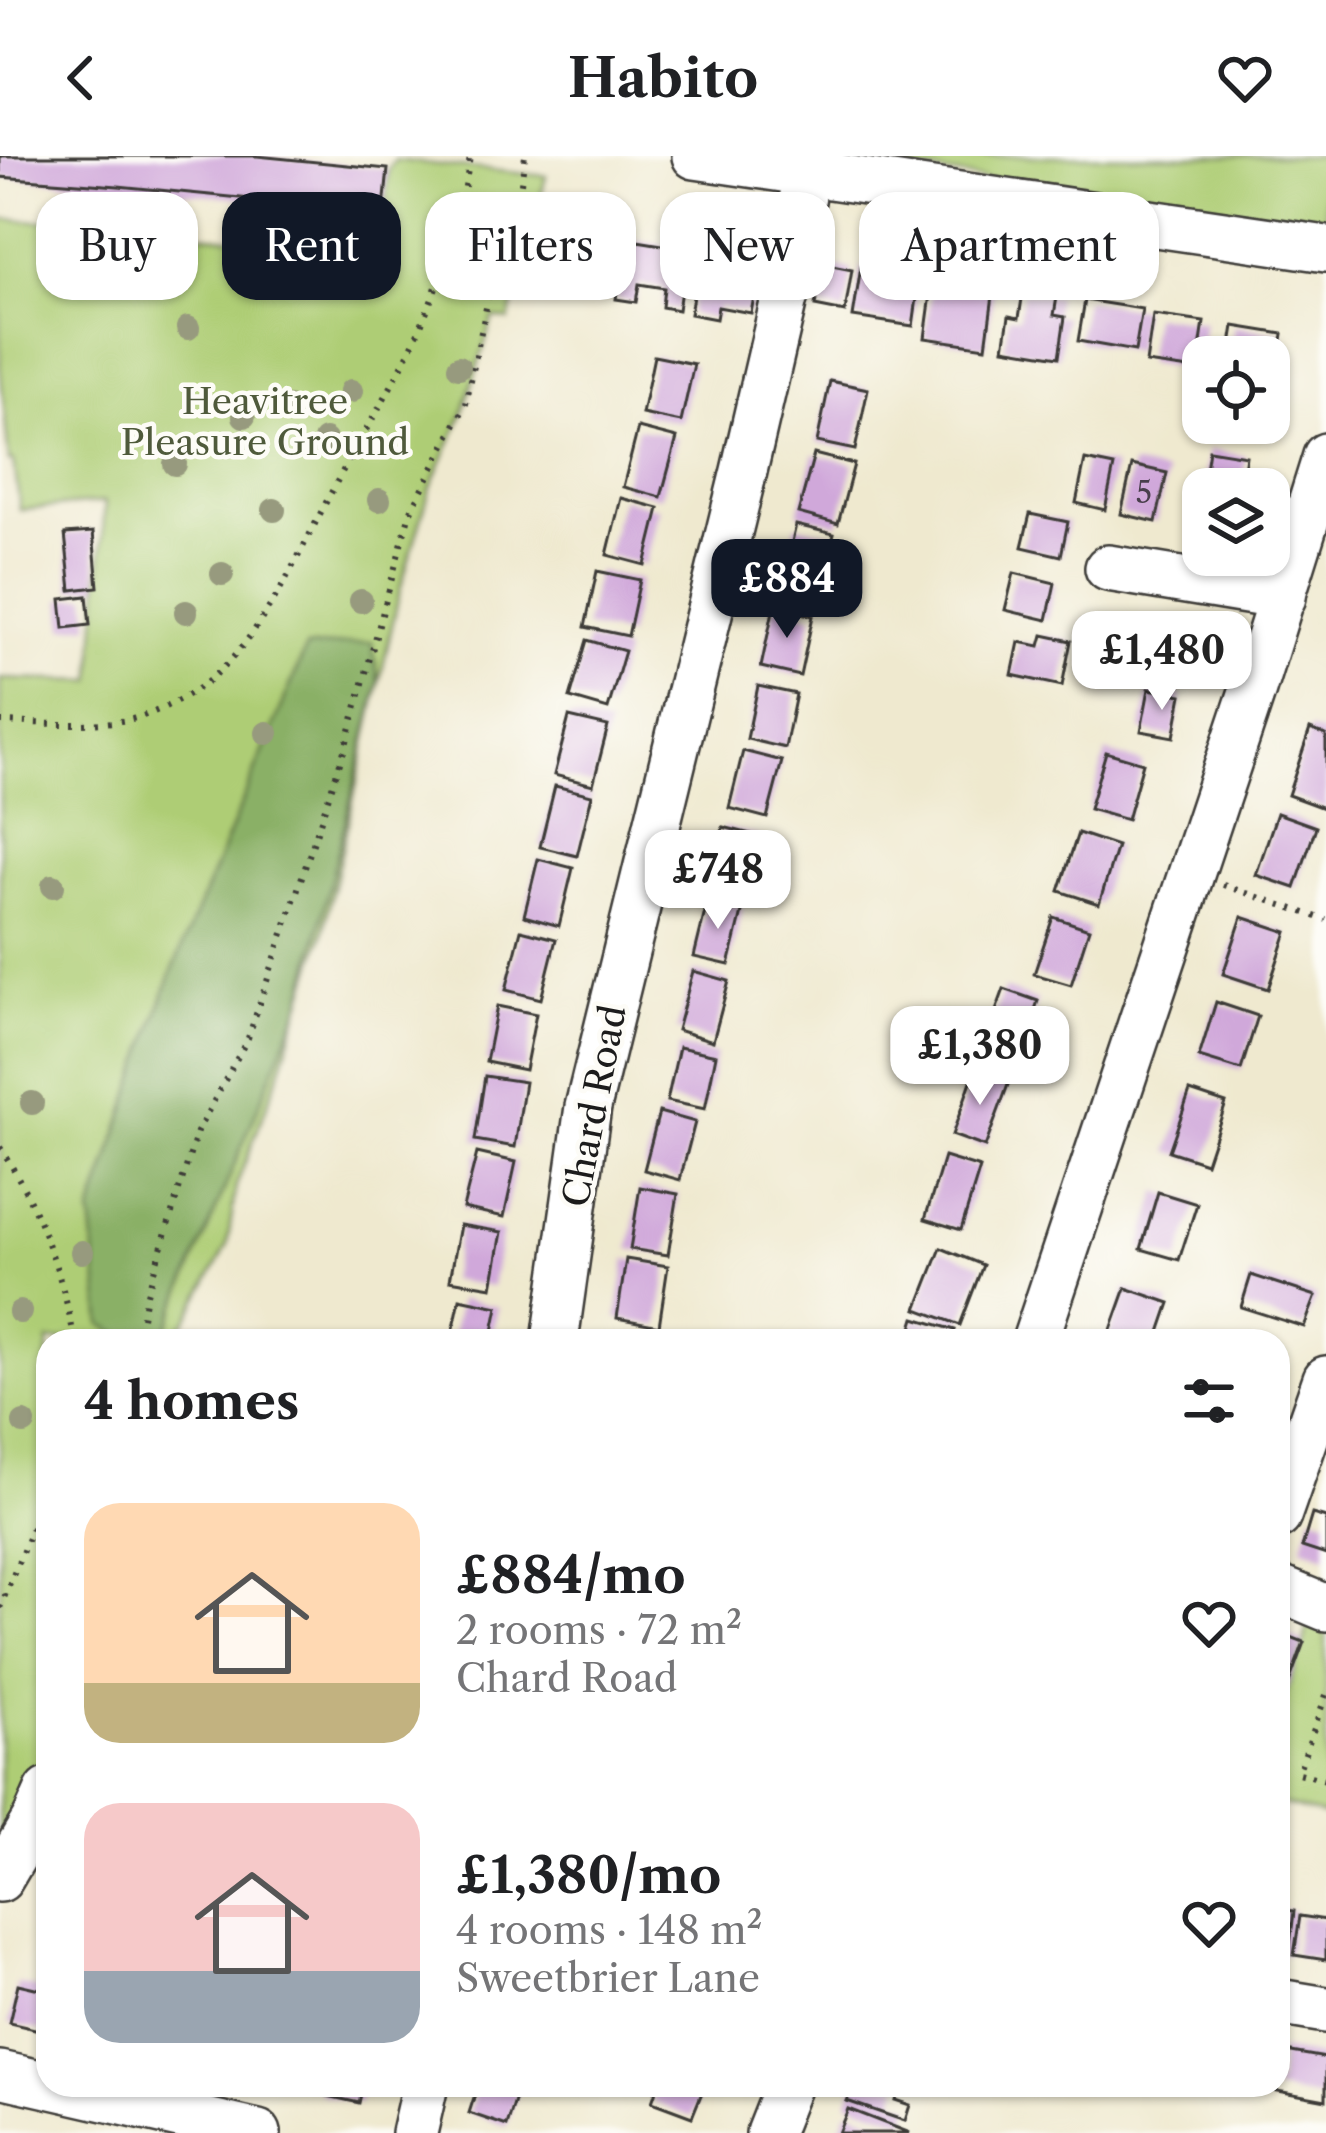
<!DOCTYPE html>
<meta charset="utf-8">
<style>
:root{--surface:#fff;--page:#f2f2f2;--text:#202124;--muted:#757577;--accent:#111827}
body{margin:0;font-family:"Libre Caslon Text",serif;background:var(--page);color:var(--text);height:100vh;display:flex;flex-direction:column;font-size:45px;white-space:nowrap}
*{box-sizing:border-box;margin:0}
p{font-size:39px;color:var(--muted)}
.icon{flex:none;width:66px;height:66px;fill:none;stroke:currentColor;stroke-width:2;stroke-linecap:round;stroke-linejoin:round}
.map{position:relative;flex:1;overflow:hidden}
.drawer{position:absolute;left:36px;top:1173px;width:1254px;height:768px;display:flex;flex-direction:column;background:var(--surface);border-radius:36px;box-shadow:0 3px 9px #0004}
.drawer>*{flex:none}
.banner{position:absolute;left:36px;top:36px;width:1254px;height:108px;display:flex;gap:24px}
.tools{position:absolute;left:1182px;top:180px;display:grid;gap:24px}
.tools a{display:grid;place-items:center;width:108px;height:108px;border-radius:24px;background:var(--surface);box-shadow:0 3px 9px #0004;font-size:60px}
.price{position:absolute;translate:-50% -102px;padding:0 27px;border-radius:24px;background:#fff;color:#222;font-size:39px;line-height:78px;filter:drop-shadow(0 3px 6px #0008)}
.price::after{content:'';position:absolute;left:50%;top:72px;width:36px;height:27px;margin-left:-18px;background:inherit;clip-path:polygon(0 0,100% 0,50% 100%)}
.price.selected{background:var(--accent);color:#fff}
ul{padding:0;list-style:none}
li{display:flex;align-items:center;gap:36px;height:300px;padding:0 48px}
li span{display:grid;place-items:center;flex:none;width:336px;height:240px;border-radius:36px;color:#555}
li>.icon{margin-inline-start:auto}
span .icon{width:144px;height:144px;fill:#fffc;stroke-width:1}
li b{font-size:51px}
h2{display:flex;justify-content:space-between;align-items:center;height:144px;padding:0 48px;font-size:51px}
.tag{padding:0 42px;border-radius:36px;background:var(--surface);box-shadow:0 3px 9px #0004;font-size:42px;line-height:108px}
.tag.selected{background:var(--accent);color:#fff}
header{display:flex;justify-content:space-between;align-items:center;height:156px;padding:0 48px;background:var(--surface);font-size:54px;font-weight:700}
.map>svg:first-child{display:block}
.green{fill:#aecd75;stroke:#657448;stroke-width:3}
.forest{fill:#8ab066;stroke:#536641;stroke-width:3}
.building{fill:#d0a8da}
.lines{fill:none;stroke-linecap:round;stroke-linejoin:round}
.minor-casing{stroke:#3c3b37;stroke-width:50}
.path{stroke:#3c3b37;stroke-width:6;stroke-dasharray:3 9;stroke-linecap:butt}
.minor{stroke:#fff;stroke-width:45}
.tree{fill:#979a7e}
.labels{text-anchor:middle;stroke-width:9;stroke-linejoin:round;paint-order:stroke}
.number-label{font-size:30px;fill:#493f4c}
.park-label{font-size:36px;fill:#4f5a3b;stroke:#fdfcf7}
.street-label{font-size:36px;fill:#1c1c1c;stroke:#fdfcf7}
</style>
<header><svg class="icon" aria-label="back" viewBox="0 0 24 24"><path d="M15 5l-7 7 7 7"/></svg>Habito<svg class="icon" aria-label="heart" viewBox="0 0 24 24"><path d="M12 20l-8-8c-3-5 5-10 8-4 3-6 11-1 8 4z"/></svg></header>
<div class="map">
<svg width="1326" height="1977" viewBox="0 0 1326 1977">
<rect width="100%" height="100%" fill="#fdfcf7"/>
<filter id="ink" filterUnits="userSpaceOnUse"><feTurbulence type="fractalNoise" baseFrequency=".00833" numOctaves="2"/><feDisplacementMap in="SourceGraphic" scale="24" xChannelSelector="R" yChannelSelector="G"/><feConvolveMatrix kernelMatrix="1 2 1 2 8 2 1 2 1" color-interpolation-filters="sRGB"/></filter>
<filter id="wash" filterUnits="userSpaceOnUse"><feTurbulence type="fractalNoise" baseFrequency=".004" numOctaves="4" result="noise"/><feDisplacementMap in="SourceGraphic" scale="48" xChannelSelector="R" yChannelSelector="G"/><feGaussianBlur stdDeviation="2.7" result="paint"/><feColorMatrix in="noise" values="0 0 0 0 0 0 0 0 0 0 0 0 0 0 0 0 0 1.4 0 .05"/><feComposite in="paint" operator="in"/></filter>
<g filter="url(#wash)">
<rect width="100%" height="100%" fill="#efe9cf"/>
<g class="green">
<path d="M823,0H1326V72Z"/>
<path d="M395,4L546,20L509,164L493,161L463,258L430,333L401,430L323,778L279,918L236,1030L227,1091L186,1165L168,1185H48V1594L0,1688V523L93,525L105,346L20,354L14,305H9L0,210V63L137,70L378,100L389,13Z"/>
<path d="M1309,1464L1326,1469V1660L1278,1647V1557L1304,1486Z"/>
</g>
<path class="forest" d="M372,486L379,527L301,847L162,1185H133L102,1168L91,1058L169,823L306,492Z"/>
<g id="blocks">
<g class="building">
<path d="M0,0H257L388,13L384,53H378L375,79L360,77L362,54L118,30L0,21Z"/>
<path d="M554,73L614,83L605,137L587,134L589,120L562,116L559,134L544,131Z"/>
<path d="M625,83L687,93L678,154L662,151L664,132L639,128L636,146L616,143Z"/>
<path d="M710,86L746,93L744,104L760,107L751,157L718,151L716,163L690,158L694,134L689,133L695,96L707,99Z"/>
<path d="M822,108L852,114L845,156L815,150Z"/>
<path d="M861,111L920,121L913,170L853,161Z"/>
<path d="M933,124L994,132L986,191L925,182Z"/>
<path d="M1023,136L1057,141L1054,159L1065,161L1059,201L1004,192L1009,160L1019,162Z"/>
<path d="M1085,144L1142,153L1135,195L1078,185Z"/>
<path d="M1153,159L1204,166L1197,214L1146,207Z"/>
<path d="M1234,170L1283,178L1273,238L1269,237V201H1229Z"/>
<path d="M654,200L694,208L681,266L642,258Z"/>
<path d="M830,225L868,233L855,294L817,286Z"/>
<path d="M638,272L677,282L661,341L623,331Z"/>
<path d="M1209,294L1246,300L1241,333H1203Z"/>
<path d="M814,298L854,308L838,368L798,357Z"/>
<path d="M1085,304L1114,310L1105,354L1076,347Z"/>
<path d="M1132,309L1167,317L1156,366L1121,358Z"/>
<path d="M621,342L659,352L645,409L607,399Z"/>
<path d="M1030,358L1068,366L1061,400L1022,391Z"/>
<path d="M796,369L834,378L819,441L781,432Z"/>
<path d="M93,376L98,431L71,434L65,378Z"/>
<path d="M597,415L640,424L628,480L585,471Z"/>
<path d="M1014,417L1055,427L1047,464L1005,454Z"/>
<path d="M87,440L90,469L64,472L61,443Z"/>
<path d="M774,450L813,460L800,520L761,511Z"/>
<path d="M1157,471L1181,475L1170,522L1147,516Z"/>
<path d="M1043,479L1071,485L1062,530L1012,519L1019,486L1040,490Z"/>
<path d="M587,484L625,495L608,553L570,542Z"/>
<path d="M758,530L796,538L785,592L747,583Z"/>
<path d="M1149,533L1182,539L1174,581L1141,575Z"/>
<path d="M569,561L608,570L593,629L554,619Z"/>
<path d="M1310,573L1326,579V653L1288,639Z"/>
<path d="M743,595L782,605L767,662L729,652Z"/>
<path d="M1106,596L1143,607L1127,664L1089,653Z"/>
<path d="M555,630L592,639L577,700L540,691Z"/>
<path d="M1277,657L1316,671L1295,732L1256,719Z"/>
<path d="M723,671L759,680L746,738L709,729Z"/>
<path d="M1078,677L1117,690L1099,748L1059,735Z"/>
<path d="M538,703L573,712L559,770L524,760Z"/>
<path d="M708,743L743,752L729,809L694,801Z"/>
<path d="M1053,761L1089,773L1071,829L1034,818Z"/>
<path d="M1242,761L1287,776L1268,833L1223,818Z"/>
<path d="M521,774L556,783L541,843L506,834Z"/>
<path d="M693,815L729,825L713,885L677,874Z"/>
<path d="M1004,833L1038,845L1015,912L980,899Z"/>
<path d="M1216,846L1258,860L1241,914L1199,901Z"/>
<path d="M497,850L536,858L525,914L486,906Z"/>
<path d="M679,891L716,899L705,953L667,945Z"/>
<path d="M975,914L1009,926L985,991L952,979Z"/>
<path d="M485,920L525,926L515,991L475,984Z"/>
<path d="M1190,935L1226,947L1206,1007L1169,995Z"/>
<path d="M659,956L695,966L680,1024L644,1014Z"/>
<path d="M477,997L516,1006L504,1061L463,1052Z"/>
<path d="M944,1001L980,1012L961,1074L925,1063Z"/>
<path d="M640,1031L678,1038L668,1099L630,1093Z"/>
<path d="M1158,1036L1197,1048L1179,1104L1141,1093Z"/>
<path d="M460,1069L502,1076L492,1131L450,1124Z"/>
<path d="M941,1092L983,1109L960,1169L917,1153Z"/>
<path d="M626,1103L668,1110L659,1170L617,1162Z"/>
<path d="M1251,1119L1316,1140L1304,1171L1241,1151Z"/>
<path d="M1126,1132L1170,1147L1157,1185H1107Z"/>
<path d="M460,1143L498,1151L491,1185H451Z"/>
<path d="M915,1162L955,1174L951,1185H908Z"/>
<path d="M1312,1358L1326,1362V1399L1302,1391Z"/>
<path d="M1278,1476L1304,1486L1278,1556Z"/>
<path d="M1278,1753L1294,1755L1289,1798L1278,1797Z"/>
<path d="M1300,1760L1326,1764V1804L1294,1799Z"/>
<path d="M18,1828L48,1835V1876L9,1867Z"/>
<path d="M1280,1894L1326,1902V1944L1272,1934L1273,1929H1278Z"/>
<path d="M321,1929H363L359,1947L319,1938Z"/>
<path d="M478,1929H520L507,1970L469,1957Z"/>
<path d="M658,1929H705L692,1961L652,1946Z"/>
<path d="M854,1929H899L895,1944L910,1949L905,1965L847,1945Z"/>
<path d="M848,1953L910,1977H838Z"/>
</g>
</g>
</g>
<g filter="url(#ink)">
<use href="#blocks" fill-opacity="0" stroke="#3c3b37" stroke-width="3"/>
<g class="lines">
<g class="minor-casing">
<g id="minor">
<path d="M695,0L1326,93"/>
<path d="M1108,412L1283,441"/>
<path d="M555,1185L588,951L744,315L784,143L807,17"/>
<path d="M1035,1185L1253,533L1326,300"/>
<path d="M1278,1360L1326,1223"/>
<path d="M1278,1432L1326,1452"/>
<path d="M0,1723L36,1662L48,1635"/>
<path d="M1278,1846L1326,1854"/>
<path d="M0,1918L258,1977"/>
<path d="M414,1977L425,1929"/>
<path d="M769,1977L788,1929"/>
</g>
</g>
<g class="path">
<path d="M0,566C42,567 86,571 127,564C150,560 174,547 194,535C255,498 299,397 332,335C360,281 395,230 419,174C442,120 462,59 470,0"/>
<path d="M1223,729L1326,764"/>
<path d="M0,991C39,1052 61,1114 75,1185"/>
<path d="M138,1185L145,1144L197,976L248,882L346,589L410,357L466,248L488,142L517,54L525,0"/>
<path d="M0,1452L48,1332"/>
<path d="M1326,1539L1298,1617L1326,1624"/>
</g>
<use href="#minor" class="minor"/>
</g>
<g class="tree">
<circle cx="188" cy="172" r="12"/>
<circle cx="459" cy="211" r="12"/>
<circle cx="351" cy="235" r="12"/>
<circle cx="288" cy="251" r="12"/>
<circle cx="244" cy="260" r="12"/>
<circle cx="325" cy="284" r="12"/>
<circle cx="175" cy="308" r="12"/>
<circle cx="379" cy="344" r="12"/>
<circle cx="274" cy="354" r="12"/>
<circle cx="222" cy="418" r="12"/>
<circle cx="361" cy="445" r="12"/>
<circle cx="186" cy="456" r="12"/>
<circle cx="267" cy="577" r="12"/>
<circle cx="53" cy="730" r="12"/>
<circle cx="32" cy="947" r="12"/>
<circle cx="82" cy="1096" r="12"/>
<circle cx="20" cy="1156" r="12"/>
<circle cx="24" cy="1267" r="12"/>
</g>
</g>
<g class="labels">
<g class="number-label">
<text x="1144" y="347">5</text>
</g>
<g class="park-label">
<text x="265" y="258">Heavitree<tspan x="265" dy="41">Pleasure Ground</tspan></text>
</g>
<g class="street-label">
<text transform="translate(594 950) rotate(-79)" y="13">Chard Road</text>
</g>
</g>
</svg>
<div class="tools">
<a><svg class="icon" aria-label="locate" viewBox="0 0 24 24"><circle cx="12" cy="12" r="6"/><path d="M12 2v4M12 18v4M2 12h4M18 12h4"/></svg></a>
<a><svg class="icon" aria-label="layers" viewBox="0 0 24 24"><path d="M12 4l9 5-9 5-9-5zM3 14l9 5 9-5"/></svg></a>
</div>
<b class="price selected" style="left:787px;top:485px">£884</b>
<b class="price" style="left:1162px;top:557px">£1,480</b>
<b class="price" style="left:718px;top:776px">£748</b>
<b class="price" style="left:980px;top:952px">£1,380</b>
<div class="banner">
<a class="tag">Buy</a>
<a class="tag selected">Rent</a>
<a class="tag">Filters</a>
<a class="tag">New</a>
<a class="tag">Apartment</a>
</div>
<section class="drawer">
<h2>4 homes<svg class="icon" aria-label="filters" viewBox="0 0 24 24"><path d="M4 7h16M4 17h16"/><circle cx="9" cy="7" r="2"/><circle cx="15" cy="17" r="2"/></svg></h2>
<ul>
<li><span style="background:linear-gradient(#ffd9b3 75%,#c2b280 0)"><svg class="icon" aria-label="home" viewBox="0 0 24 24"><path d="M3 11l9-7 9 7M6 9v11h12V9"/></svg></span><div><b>£884/mo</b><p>2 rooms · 72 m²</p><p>Chard Road</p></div><svg class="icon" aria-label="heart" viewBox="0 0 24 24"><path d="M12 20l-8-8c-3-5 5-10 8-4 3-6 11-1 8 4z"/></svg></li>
<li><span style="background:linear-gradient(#f6c9c9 70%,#9aa5b1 0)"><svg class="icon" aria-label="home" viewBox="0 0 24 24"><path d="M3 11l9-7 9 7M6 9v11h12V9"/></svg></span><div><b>£1,380/mo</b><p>4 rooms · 148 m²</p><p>Sweetbrier Lane</p></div><svg class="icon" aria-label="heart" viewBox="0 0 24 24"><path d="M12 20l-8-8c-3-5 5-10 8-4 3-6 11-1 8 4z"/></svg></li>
</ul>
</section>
</div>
